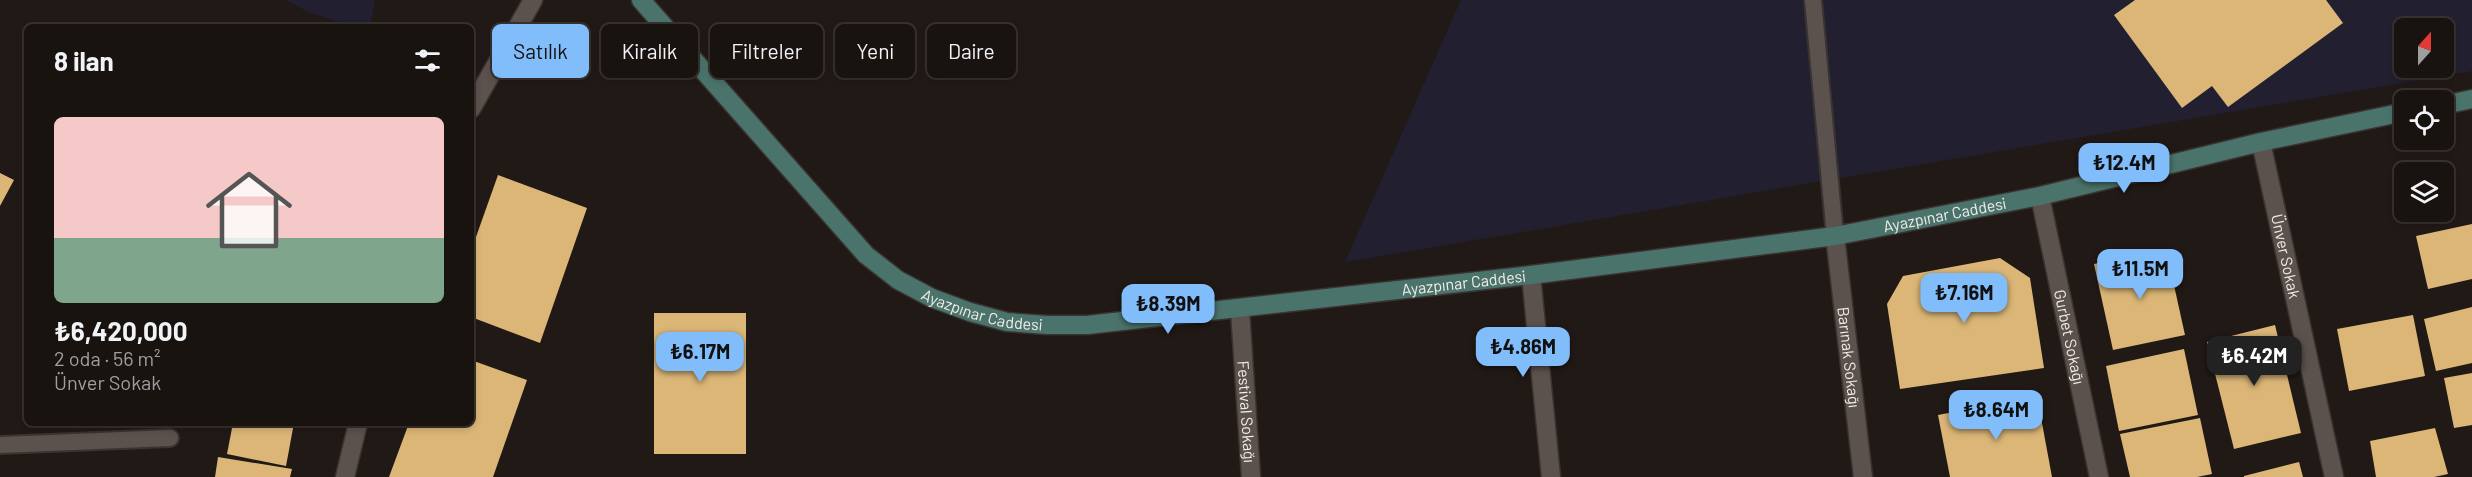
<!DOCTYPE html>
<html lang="tr">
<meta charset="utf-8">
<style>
:root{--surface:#191310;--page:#26201e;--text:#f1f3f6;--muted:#9f9e9f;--line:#373230;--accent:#81bdfa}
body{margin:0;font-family:Barlow,sans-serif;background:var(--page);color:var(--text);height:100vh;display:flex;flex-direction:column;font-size:22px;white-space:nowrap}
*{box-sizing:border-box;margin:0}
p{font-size:20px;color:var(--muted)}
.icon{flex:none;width:33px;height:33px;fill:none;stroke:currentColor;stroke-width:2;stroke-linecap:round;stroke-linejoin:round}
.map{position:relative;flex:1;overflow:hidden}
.details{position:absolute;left:24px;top:24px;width:450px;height:402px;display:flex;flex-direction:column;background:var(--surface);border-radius:9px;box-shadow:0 3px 9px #0003,0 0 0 2px var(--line)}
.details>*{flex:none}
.hud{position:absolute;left:492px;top:24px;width:570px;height:54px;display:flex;gap:12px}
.needle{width:39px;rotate:21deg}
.controls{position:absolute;left:2394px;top:18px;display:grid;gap:12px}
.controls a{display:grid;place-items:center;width:60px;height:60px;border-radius:9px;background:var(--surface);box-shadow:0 3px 9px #0003,0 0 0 2px var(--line);font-size:30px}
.price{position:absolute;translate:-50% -51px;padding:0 14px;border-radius:12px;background:var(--accent);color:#111;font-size:20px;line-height:39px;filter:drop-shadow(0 2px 3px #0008)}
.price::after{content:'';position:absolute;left:50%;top:36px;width:18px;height:14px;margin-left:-9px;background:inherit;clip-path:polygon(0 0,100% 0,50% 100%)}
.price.on{background:#222;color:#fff}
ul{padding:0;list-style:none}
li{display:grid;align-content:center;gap:12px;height:318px;padding:0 30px}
li span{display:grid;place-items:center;height:186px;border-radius:9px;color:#555}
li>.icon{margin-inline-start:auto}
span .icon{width:108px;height:108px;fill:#fffc;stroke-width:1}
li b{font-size:26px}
h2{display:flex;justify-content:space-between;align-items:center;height:72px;padding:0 30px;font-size:26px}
.chip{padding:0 21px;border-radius:9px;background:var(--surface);box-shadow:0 3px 9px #0003,0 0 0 2px var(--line);font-size:21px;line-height:54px}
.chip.on{background:var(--accent);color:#111}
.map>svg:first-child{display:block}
.industrial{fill:#222030;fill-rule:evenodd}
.building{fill:#dbb677}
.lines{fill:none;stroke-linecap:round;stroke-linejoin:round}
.lane-casing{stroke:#393331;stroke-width:20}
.street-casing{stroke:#393331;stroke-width:21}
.secondary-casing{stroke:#393331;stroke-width:21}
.lane{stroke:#5b514d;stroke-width:16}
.street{stroke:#5b514d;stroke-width:18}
.secondary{stroke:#4a746b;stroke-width:18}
.labels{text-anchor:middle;stroke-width:6;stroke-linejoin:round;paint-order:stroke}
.street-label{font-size:16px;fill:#f2ece9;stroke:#080604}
</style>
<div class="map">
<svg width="2472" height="477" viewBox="0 0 2472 477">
<rect width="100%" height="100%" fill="#211915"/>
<g class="industrial">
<path d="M286,0H375L370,27H355L308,12Z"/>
<path d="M1461,0H2472V71L1345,262ZM2404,28H2444V68H2404Z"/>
</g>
<g class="building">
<path d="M2135,0H2326L2343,23L2228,107L2212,86L2182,108L2114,15Z"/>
<path d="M0,173L14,180L0,206Z"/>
<path d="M498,175L587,208L540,343L471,317V251Z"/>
<path d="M2472,224V279L2428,289L2416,236Z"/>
<path d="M2166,249L2185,335L2113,350L2094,264Z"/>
<path d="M2000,258L2030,278L2044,368L1900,389L1887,304L1903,276Z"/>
<path d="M2472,307V363L2436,371L2424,319Z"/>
<rect x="654" y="313" width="92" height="141"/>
<path d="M2413,315L2425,376L2349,391L2337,329Z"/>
<path d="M2275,325L2301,433L2234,449L2207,342Z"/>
<path d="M2184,349L2198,415L2119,431L2106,366Z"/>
<path d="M471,360L527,380L493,477H389L409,423H471Z"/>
<path d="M2472,373V425L2454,428L2444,378Z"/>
<path d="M2037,396L2052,477H1950L1938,415Z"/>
<path d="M2200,418L2212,474L2197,477H2130L2120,434Z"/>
<path d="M233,423H294L286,466L227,454Z"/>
<path d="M2435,428L2448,474L2434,477H2376L2370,441Z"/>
<path d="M218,457L292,469L290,477H215Z"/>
<path d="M2299,462L2303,477H2244V476Z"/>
</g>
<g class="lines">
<g class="lane-casing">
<g id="lane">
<path d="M1813,0L1835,236"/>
<path d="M0,445L170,438"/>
</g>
</g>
<g class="street-casing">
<g id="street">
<path d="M471,109L533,0"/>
<path id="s1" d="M2261,142L2334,477"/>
<path id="s2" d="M2040,196L2099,477"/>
<path id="s3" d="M1835,236L1863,477"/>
<path d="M1531,275L1551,477"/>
<path id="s4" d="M1240,310L1251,477"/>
<path d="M345,477L358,423"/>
</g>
</g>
<g class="secondary-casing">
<g id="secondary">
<path id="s5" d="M641,0L866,255L898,280L932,298L970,312L1007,322L1047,325H1087L1531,275L1835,236L2040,196L2261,142L2404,112"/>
<path d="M2444,105L2472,99"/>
</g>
</g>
<use href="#lane" class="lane"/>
<use href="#street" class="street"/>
<use href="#secondary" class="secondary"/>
</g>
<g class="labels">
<g class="street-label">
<text dy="6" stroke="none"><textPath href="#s5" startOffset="1443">Ayazpınar Caddesi</textPath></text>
<text dy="6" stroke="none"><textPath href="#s1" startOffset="117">Ünver Sokak</textPath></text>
<text dy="6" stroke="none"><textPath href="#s5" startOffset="957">Ayazpınar Caddesi</textPath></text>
<text dy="6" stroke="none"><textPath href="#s5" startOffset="471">Ayazpınar Caddesi</textPath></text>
<text dy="6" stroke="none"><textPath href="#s2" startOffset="144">Gurbet Sokağı</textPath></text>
<text dy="6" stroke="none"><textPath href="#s3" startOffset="122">Barınak Sokağı</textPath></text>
<text dy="6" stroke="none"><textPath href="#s4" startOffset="102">Festival Sokağı</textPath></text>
</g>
</g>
</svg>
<div class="controls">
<a><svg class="needle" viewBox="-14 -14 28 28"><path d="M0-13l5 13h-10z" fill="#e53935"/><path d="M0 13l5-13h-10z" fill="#9f9e9f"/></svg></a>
<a><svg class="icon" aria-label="locate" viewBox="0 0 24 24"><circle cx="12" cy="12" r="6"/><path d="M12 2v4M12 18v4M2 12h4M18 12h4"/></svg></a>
<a><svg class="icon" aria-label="layers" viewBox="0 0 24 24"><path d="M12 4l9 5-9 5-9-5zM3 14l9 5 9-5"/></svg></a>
</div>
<b class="price" style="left:2124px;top:194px">₺12.4M</b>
<b class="price" style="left:2140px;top:300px">₺11.5M</b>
<b class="price" style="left:1964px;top:324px">₺7.16M</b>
<b class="price" style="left:1168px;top:335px">₺8.39M</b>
<b class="price" style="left:1523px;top:378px">₺4.86M</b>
<b class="price" style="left:700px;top:383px">₺6.17M</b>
<b class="price on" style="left:2254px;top:387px">₺6.42M</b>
<b class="price" style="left:1996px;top:441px">₺8.64M</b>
<div class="hud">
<a class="chip on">Satılık</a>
<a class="chip">Kiralık</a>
<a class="chip">Filtreler</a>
<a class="chip">Yeni</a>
<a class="chip">Daire</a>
</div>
<section class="details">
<h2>8 ilan<svg class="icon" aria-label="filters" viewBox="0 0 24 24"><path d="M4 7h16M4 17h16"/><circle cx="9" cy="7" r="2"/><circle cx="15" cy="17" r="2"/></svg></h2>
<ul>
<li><span style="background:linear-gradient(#f6c9c9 65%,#7fa58c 0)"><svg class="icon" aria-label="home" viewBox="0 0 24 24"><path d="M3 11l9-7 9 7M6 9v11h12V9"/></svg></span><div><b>₺6,420,000</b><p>2 oda · 56 m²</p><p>Ünver Sokak</p></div></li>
</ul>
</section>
</div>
